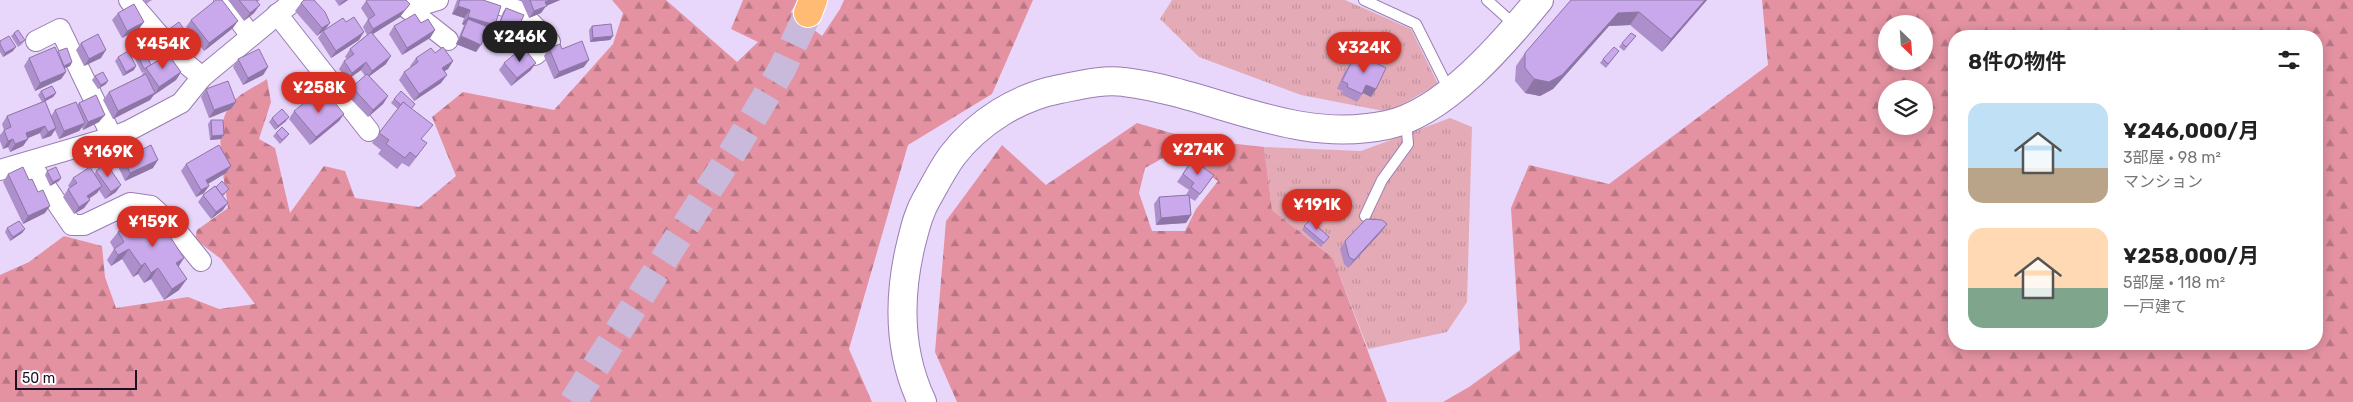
<!DOCTYPE html>
<html lang="ja">
<meta charset="utf-8">
<style>
:root{--surface:#fff;--page:#f2f2f2;--text:#222;--muted:#767676;--accent:#d93025}
body{margin:0;font-family:Rubik,"Noto Sans JP",sans-serif;background:var(--page);color:var(--text);height:100vh;display:flex;flex-direction:column;font-size:19px;white-space:nowrap}
*{box-sizing:border-box;margin:0}
p{font-size:16px;color:var(--muted)}
.icon{flex:none;width:28px;height:28px;fill:none;stroke:currentColor;stroke-width:2;stroke-linecap:round;stroke-linejoin:round}
.map{position:relative;flex:1;overflow:hidden}
.details{position:absolute;left:1948px;top:30px;width:375px;height:320px;display:flex;flex-direction:column;background:var(--surface);border-radius:20px;box-shadow:0 2px 12px #0003}
.details>*{flex:none}
.needle{width:32px;rotate:155deg}
.buttons{position:absolute;left:1878px;top:15px;display:grid;gap:10px}
.buttons a{display:grid;place-items:center;width:55px;height:55px;border-radius:50%;background:var(--surface);box-shadow:0 2px 12px #0003;font-size:25px}
.scale{position:absolute;left:15px;bottom:12px;width:122px;box-sizing:border-box;padding-left:5px;border:2px solid #1b1025;border-top:0;font-size:14px;line-height:18px;white-space:nowrap;color:#1b1025;-webkit-text-stroke:4px #fff;paint-order:stroke}
.price{position:absolute;translate:-50% -42px;padding:0 11px;border-radius:18px;background:var(--accent);color:#fff;font-size:16px;line-height:32px;filter:drop-shadow(0 1px 2px #0008)}
.price::after{content:'';position:absolute;left:50%;top:30px;width:15px;height:11px;margin-left:-8px;background:inherit;clip-path:polygon(0 0,100% 0,50% 100%)}
.price.on{background:#222;color:#fff}
ul{padding:0;list-style:none}
li{display:flex;align-items:center;gap:15px;height:125px;padding:0 20px}
li span{display:grid;place-items:center;flex:none;width:140px;height:100px;border-radius:15px;color:#555}
li>.icon{margin-inline-start:auto}
span .icon{width:60px;height:60px;fill:#fffc;stroke-width:1}
li b{font-size:21px}
h2{display:flex;justify-content:space-between;align-items:center;height:60px;padding:0 20px;font-size:21px}
.map>svg:first-child{display:block}
.grass{fill:url(#grass-tufts)}
.forest{fill:url(#forest-firs);fill-rule:evenodd}
.lines{fill:none;stroke-linecap:round;stroke-linejoin:round}
.highway-tunnel{stroke:#c9b9db;stroke-width:28;stroke-dasharray:28 14;stroke-linecap:butt}
.lane-casing{stroke:#987db4;stroke-width:12}
.street-casing{stroke:#987db4;stroke-width:22}
.secondary-casing{stroke:#987db4;stroke-width:30}
.highway-casing{stroke:#fff;stroke-width:30}
.lane{stroke:#fff;stroke-width:10}
.street{stroke:#fff;stroke-width:20}
.secondary{stroke:#fff;stroke-width:28}
.highway{stroke:#ffbb74;stroke-width:28}
.wall{fill:#ad90cb}
.shaded-wall{fill:#8d76a5}
.building{fill:#c9a8ec;stroke:#8d76a5}
</style>
<div class="map">
<svg width="2353" height="402" viewBox="0 0 2353 402">
<defs>
<pattern id="grass-tufts" width="24" height="20" patternUnits="userSpaceOnUse" patternTransform="scale(1.25)"><rect width="24" height="20" fill="#e4abb6"/><path d="M3 7l-1-3M5 7V3M7 7l1-3M15 17l-1-3M17 17v-4M19 17l1-3" fill="none" stroke="#c3929c"/></pattern>
<pattern id="forest-firs" width="22" height="20" patternUnits="userSpaceOnUse" patternTransform="scale(1.25)"><rect width="22" height="20" fill="#e492a2"/><path d="M5 1l3.5 6h-7zM16 11l3.5 6h-7z" fill="#b87684"/></pattern>
</defs>
<rect width="100%" height="100%" fill="#e8d7fb"/>
<g class="grass">
<path d="M1172,0H1345L1411,29L1438,84L1389,112L1301,95L1199,57L1160,19Z"/>
<path d="M1450,118L1472,127L1467,302L1447,332L1368,349L1333,258L1272,210L1264,147L1361,151Z"/>
</g>
<g class="forest">
<path d="M612,0H666L737,62L758,42L731,29L743,0H798L791,12L822,36L840,9L844,0H1033L992,94L908,145L849,349L872,402H0V275L29,262L64,236L102,246L105,277L116,308L188,297L219,309L255,304L221,259L195,239L197,230L228,208C225,176 208,121 238,97C247,90 258,85 267,79L271,102L259,139L275,148L290,213L324,166L345,171L355,198L419,207L456,176L432,117L463,92L554,110L613,44L623,13Z"/>
<path d="M1762,0H2353V402H1443L1469,387L1520,350L1511,208L1529,165L1609,184L1768,65ZM1886,24H1924V61H1886ZM2316,36V344H1954V36ZM1886,89H1924V126H1886Z"/>
<path d="M1137,123L1192,139L1264,147L1272,210L1333,258L1387,402H957L935,352L946,221L1002,145L1046,185ZM1174,152L1218,181L1196,209L1185,231H1152L1139,193L1145,168Z"/>
</g>
<g class="lines">
<path class="highway-tunnel" d="M573,402L737,145L782,69L808,13"/>
<g class="lane-casing">
<g id="lane">
<path d="M1364,0L1416,24L1449,90"/>
<path d="M1487,0L1516,26"/>
<path d="M1365,216L1382,180L1408,144L1406,120"/>
</g>
</g>
<g class="street-casing">
<g id="street">
<path d="M129,0L178,57L202,77"/>
<path d="M224,0L251,36"/>
<path d="M397,0L448,40"/>
<path d="M469,0L492,2L519,11L550,42L535,55"/>
<path d="M408,9L438,0"/>
<path d="M277,14L369,131"/>
<path d="M36,41L60,29L112,137"/>
<path d="M29,162L72,225H84L130,203L151,206L172,225L201,261"/>
<path d="M0,170L112,137L128,131L181,103L202,77L295,0"/>
</g>
</g>
<g class="secondary-casing">
<path id="secondary" d="M922,402C898,351 898,298 911,244C915,228 918,214 926,200C934,186 942,170 952,156C978,122 1018,97 1060,89C1080,85 1104,79 1124,82C1214,93 1293,145 1387,125C1444,113 1503,44 1539,0"/>
</g>
<g class="highway-casing">
<path id="highway" d="M808,13L813,0"/>
</g>
<use href="#lane" class="lane"/>
<use href="#street" class="street"/>
<use href="#secondary" class="secondary"/>
<use href="#highway" class="highway"/>
</g>
<g class="wall">
<path d="M144,0H152L146,4Z"/>
<path d="M228,0H260L257,2L254,13L244,21Z"/>
<path d="M335,0H348L339,6Z"/>
<path d="M457,0H483L495,25L490,33L486,32L476,52L456,44L464,25L462,24L464,18L452,14Z"/>
<path d="M521,0H560L546,6L541,13L529,18Z"/>
<path d="M1571,0H1707L1662,52L1630,25L1609,26L1553,89L1540,96L1525,93L1515,81L1516,66L1525,53Z"/>
<path d="M366,1L400,17L373,34L386,64L369,76L388,96L383,104L368,117L347,95L352,87L365,76L361,70L347,80L339,69L344,61L347,59L345,57L350,49L367,35L363,27L368,19L361,8Z"/>
<path d="M301,3L330,23L326,29L359,40L331,58L318,38L322,32L317,36L295,11Z"/>
<path d="M506,8L516,32L498,25L503,12Z"/>
<path d="M118,13L139,29L122,38L112,20Z"/>
<path d="M191,20L233,28L204,51L186,27Z"/>
<path d="M421,23L435,30L430,38L402,55L389,34L394,26Z"/>
<path d="M592,26L613,36L610,40L590,42L589,30Z"/>
<path d="M168,30L186,38L175,46L166,34Z"/>
<path d="M14,33L25,40L22,44L18,47L11,36Z"/>
<path d="M1636,36L1624,51L1619,47L1622,43Z"/>
<path d="M0,41L13,51L3,57L0,52Z"/>
<path d="M81,43L101,58L84,66L76,50Z"/>
<path d="M549,48L562,49L584,67L554,79L544,56Z"/>
<path d="M1619,51L1606,68L1600,63L1603,59Z"/>
<path d="M137,53L151,65L181,72L176,80L154,95L150,100L113,119L103,100L109,92L141,76L144,72L142,73L134,57Z"/>
<path d="M435,53L453,61L448,69L444,71L441,83L414,101L399,80L404,72L411,67L410,66L416,58Z"/>
<path d="M118,57L134,70L123,76L115,61Z"/>
<path d="M29,58L72,62L70,66L65,68L66,72L61,79L35,91L24,66Z"/>
<path d="M238,59L268,67L263,75L243,85L233,67Z"/>
<path d="M504,63L531,70L511,86L499,70Z"/>
<path d="M1351,63H1376V89L1371,97L1363,93L1357,102L1341,94L1343,91L1337,89L1345,71Z"/>
<path d="M95,76L106,84L98,89L92,80Z"/>
<path d="M206,89L231,109L209,118L201,97Z"/>
<path d="M41,91L56,93L53,97L45,101L51,116L55,110L77,105L79,103L99,122L83,130L82,127L79,131L59,139L55,130L51,136L42,139L40,133L28,138L23,146L10,152L8,147L3,149L0,141V135L4,130L2,124L7,116L42,102L38,95Z"/>
<path d="M394,99L412,109L422,140L419,154L409,167L402,163L397,169L378,154L381,150L372,143L398,109L391,103Z"/>
<path d="M311,104L344,114L339,121L310,145L289,119L294,111Z"/>
<path d="M272,118L286,121L275,130L269,122Z"/>
<path d="M211,120L221,139L210,140L208,124Z"/>
<path d="M276,133L289,134L286,138L280,144L273,136Z"/>
<path d="M120,150H141L153,168L125,181L114,158Z"/>
<path d="M1192,160L1214,175L1195,201L1190,198L1191,215L1186,223L1156,225L1154,204L1159,197L1186,195L1189,190L1177,182Z"/>
<path d="M186,164L231,166L226,173L208,184L204,193L196,197L181,171Z"/>
<path d="M47,171L61,178L59,181L50,186L45,175Z"/>
<path d="M96,171L116,192L105,199L99,190L97,193L89,199L90,200L84,208L74,214L63,197L68,189L70,188L68,186L73,178L94,174Z"/>
<path d="M8,174L45,213L23,224L3,182Z"/>
<path d="M226,193L223,196V210L211,219L198,202L203,195Z"/>
<path d="M154,221L178,266L179,290L164,300L151,279L144,283L138,274L133,277L122,259L111,266L107,260L114,249L110,242L118,232Z"/>
<path d="M1387,224L1381,232L1348,268L1344,264L1340,249L1345,241Z"/>
<path d="M1304,226L1329,237L1321,247L1302,230Z"/>
<path d="M7,228L25,229L22,233L10,241L5,232Z"/>
</g>
<g class="shaded-wall">
<path d="M345,0H348L339,6L342,2Z"/>
<path d="M549,0H560L546,6L541,13L529,18L534,11L545,2Z"/>
<path d="M1705,0H1707L1662,52L1671,39Z"/>
<path d="M410,4L400,17L368,37L373,29Z"/>
<path d="M260,5L254,13L244,21L250,13Z"/>
<path d="M458,6L470,10L464,18L452,14Z"/>
<path d="M1639,12L1630,25L1609,26L1553,89L1540,96L1525,93L1534,79L1618,13Z"/>
<path d="M468,17L495,25L490,33L465,25L468,19L464,25L462,24Z"/>
<path d="M238,21L233,28L204,51L209,43Z"/>
<path d="M144,22L139,29L122,38L127,31Z"/>
<path d="M500,22L518,28L516,32L498,25Z"/>
<path d="M330,23L324,30L323,31L317,36L322,28Z"/>
<path d="M435,30L430,38L402,55L407,48Z"/>
<path d="M364,32L359,40L331,58L336,51Z"/>
<path d="M188,35L186,38L175,46L178,42Z"/>
<path d="M461,36L481,45L476,52L456,44Z"/>
<path d="M613,36L610,40L590,42L593,38Z"/>
<path d="M16,47L13,51L3,57L5,53Z"/>
<path d="M106,50L101,58L84,66L89,59Z"/>
<path d="M391,56L386,64L367,78L372,71Z"/>
<path d="M589,60L584,67L554,79L559,72Z"/>
<path d="M453,61L448,69L437,76L442,68Z"/>
<path d="M72,62L70,66L61,70L63,66Z"/>
<path d="M366,62L361,70L347,80L352,73Z"/>
<path d="M536,63L531,70L511,86L517,78Z"/>
<path d="M136,66L134,70L123,76L126,72Z"/>
<path d="M268,67L263,75L243,85L248,78Z"/>
<path d="M66,72L61,79L35,91L40,83Z"/>
<path d="M181,72L176,80L154,95L159,87Z"/>
<path d="M447,75L441,83L414,101L419,94Z"/>
<path d="M108,81L106,84L98,89L101,85Z"/>
<path d="M1366,85L1376,89L1371,97L1361,92Z"/>
<path d="M56,93L53,97L42,103L45,99Z"/>
<path d="M155,93L150,100L113,119L118,111Z"/>
<path d="M388,96L383,104L368,117L373,110Z"/>
<path d="M236,102L231,109L209,118L214,110Z"/>
<path d="M344,114L339,121L310,145L316,137Z"/>
<path d="M105,115L99,122L83,130L88,122Z"/>
<path d="M289,117L286,121L275,130L278,126Z"/>
<path d="M85,123L79,131L59,139L64,131Z"/>
<path d="M45,126L40,133L21,141L26,133Z"/>
<path d="M56,128L51,136L42,139L48,132Z"/>
<path d="M224,135L221,139L210,140L212,136Z"/>
<path d="M13,139L8,147L3,149L8,141Z"/>
<path d="M28,139L23,146L10,152L15,144Z"/>
<path d="M158,160L153,168L125,181L130,173Z"/>
<path d="M231,166L226,173L201,188L206,180Z"/>
<path d="M61,178L59,181L50,186L53,182Z"/>
<path d="M121,185L116,192L105,199L111,192Z"/>
<path d="M102,186L97,193L82,203L87,196Z"/>
<path d="M209,186L204,193L196,197L201,190Z"/>
<path d="M90,200L84,208L74,214L79,207Z"/>
<path d="M228,203L223,210L211,219L216,212Z"/>
<path d="M50,206L45,213L23,224L28,216Z"/>
<path d="M1191,215L1186,223L1156,225L1161,218Z"/>
<path d="M1387,224L1381,232L1348,268L1354,260Z"/>
<path d="M25,229L22,233L10,241L13,237Z"/>
<path d="M129,249L122,259L111,266L118,255Z"/>
<path d="M184,258L177,269L176,263Z"/>
<path d="M145,263L138,274L133,277L141,266Z"/>
<path d="M158,268L151,279L144,283L151,273Z"/>
<path d="M187,279L179,290L164,300L172,289Z"/>
</g>
<g class="building">
<path d="M216,0H222L238,21L209,43L191,20Z"/>
<path d="M239,0H256L260,5L250,13Z"/>
<path d="M304,0H314L325,12L330,23L322,28L301,3Z"/>
<path d="M368,0H406L410,4L405,10L373,29L368,20L375,15L366,1Z"/>
<path d="M460,0H483L501,6L495,25L468,17L470,10L458,6Z"/>
<path d="M530,0H549L545,2L547,6L534,11Z"/>
<path d="M1571,0H1705L1671,39L1639,12L1618,13L1562,75L1549,82L1534,79L1525,68V53Z"/>
<path d="M134,4L144,22L127,31L118,13Z"/>
<path d="M506,8L524,15L518,28L500,22Z"/>
<path d="M415,14L421,23L428,19L435,30L407,48L394,26Z"/>
<path d="M354,17L364,32L336,51L323,31L343,18L346,22Z"/>
<path d="M468,19L488,27L481,45L461,36Z"/>
<path d="M179,22L188,35L178,42L168,30Z"/>
<path d="M611,24L613,36L593,38L592,26Z"/>
<path d="M18,30L25,40L20,43L14,33Z"/>
<path d="M371,32L391,56L372,71L366,62L352,73L344,61L354,54L350,49Z"/>
<path d="M1631,33L1636,36L1626,47L1622,43Z"/>
<path d="M98,34L106,50L89,59L81,43Z"/>
<path d="M9,36L16,47L5,53L0,44V41Z"/>
<path d="M582,41L589,60L559,72L549,48L560,44L562,49Z"/>
<path d="M55,47L66,72L40,83L29,58Z"/>
<path d="M443,47L453,61L442,68L447,75L419,94L404,72L418,62L416,58L431,48L435,53Z"/>
<path d="M523,47L536,63L517,78L504,63Z"/>
<path d="M1614,47L1619,51L1608,64L1603,59Z"/>
<path d="M67,48L72,62L64,66L58,51Z"/>
<path d="M259,49L268,67L248,78L238,59Z"/>
<path d="M144,50L151,65L144,69L137,53Z"/>
<path d="M128,51L136,66L126,72L118,57Z"/>
<path d="M168,54L181,72L159,87L146,68Z"/>
<path d="M1363,56H1372L1378,59L1376,63L1386,68L1376,89L1366,85L1362,94L1347,87L1348,84L1342,81L1351,63Z"/>
<path d="M103,72L108,81L101,85L95,76Z"/>
<path d="M146,74L155,93L118,111L109,92Z"/>
<path d="M367,74L388,96L373,110L352,87Z"/>
<path d="M228,81L236,102L214,110L206,89Z"/>
<path d="M52,86L56,93L45,99L41,91Z"/>
<path d="M401,91L415,104L411,109L403,102L401,105L394,99Z"/>
<path d="M326,92L344,114L316,137L294,111L308,100L311,104Z"/>
<path d="M96,95L105,115L88,122L79,103Z"/>
<path d="M45,101L56,128L48,132L45,126L26,133L28,139L15,144L13,139L8,141L4,130L11,127L7,116Z"/>
<path d="M76,102L85,123L64,131L55,110Z"/>
<path d="M403,102L433,125L421,139L427,143L416,157L410,152L405,158L386,144L389,140L379,133Z"/>
<path d="M282,109L289,117L278,126L272,118Z"/>
<path d="M211,120H223L224,135L212,136Z"/>
<path d="M282,127L289,134L282,140L276,133Z"/>
<path d="M137,142L141,150L151,145L158,160L130,173L120,150Z"/>
<path d="M219,145L231,166L206,180L209,186L201,190L186,164Z"/>
<path d="M1192,160L1214,175L1200,194L1191,187L1194,183L1183,174Z"/>
<path d="M106,163L121,185L111,192L96,171Z"/>
<path d="M23,167L29,180L32,179L38,192L43,190L50,206L28,216L8,174Z"/>
<path d="M56,167L61,178L53,182L47,171Z"/>
<path d="M90,167L102,186L87,196L90,200L79,207L68,189L77,183L73,178Z"/>
<path d="M222,181L229,189L222,195L216,187Z"/>
<path d="M215,186L228,203L216,212L203,195Z"/>
<path d="M1189,195L1191,215L1161,218L1159,197Z"/>
<path d="M148,212L154,221L158,218L184,258L176,263L187,279L172,289L158,268L151,273L145,263L141,266L129,249L118,255L114,249L124,242L118,232Z"/>
<path d="M1366,219L1382,220L1387,224L1354,260L1349,257L1345,241Z"/>
<path d="M1310,220L1329,237L1324,243L1304,226Z"/>
<path d="M19,221L25,229L13,237L7,228Z"/>
</g>
</svg>
<div class="buttons">
<a><svg class="needle" viewBox="-14 -14 28 28"><path d="M0-13l5 13h-10z" fill="#e53935"/><path d="M0 13l5-13h-10z" fill="#767676"/></svg></a>
<a><svg class="icon" aria-label="layers" viewBox="0 0 24 24"><path d="M12 4l9 5-9 5-9-5zM3 14l9 5 9-5"/></svg></a>
</div>
<div class="scale">50 m</div>
<b class="price on" style="left:520px;top:63px">¥246K</b>
<b class="price" style="left:163px;top:70px">¥454K</b>
<b class="price" style="left:1364px;top:74px">¥324K</b>
<b class="price" style="left:319px;top:114px">¥258K</b>
<b class="price" style="left:1198px;top:176px">¥274K</b>
<b class="price" style="left:108px;top:178px">¥169K</b>
<b class="price" style="left:1317px;top:231px">¥191K</b>
<b class="price" style="left:153px;top:248px">¥159K</b>
<section class="details">
<h2>8件の物件<svg class="icon" aria-label="filters" viewBox="0 0 24 24"><path d="M4 7h16M4 17h16"/><circle cx="9" cy="7" r="2"/><circle cx="15" cy="17" r="2"/></svg></h2>
<ul>
<li><span style="background:linear-gradient(#bfe0f5 65%,#b9a48a 0)"><svg class="icon" aria-label="home" viewBox="0 0 24 24"><path d="M3 11l9-7 9 7M6 9v11h12V9"/></svg></span><div><b>¥246,000/月</b><p>3部屋 · 98 m²</p><p>マンション</p></div></li>
<li><span style="background:linear-gradient(#ffd9b3 60%,#7fa58c 0)"><svg class="icon" aria-label="home" viewBox="0 0 24 24"><path d="M3 11l9-7 9 7M6 9v11h12V9"/></svg></span><div><b>¥258,000/月</b><p>5部屋 · 118 m²</p><p>一戸建て</p></div></li>
</ul>
</section>
</div>
